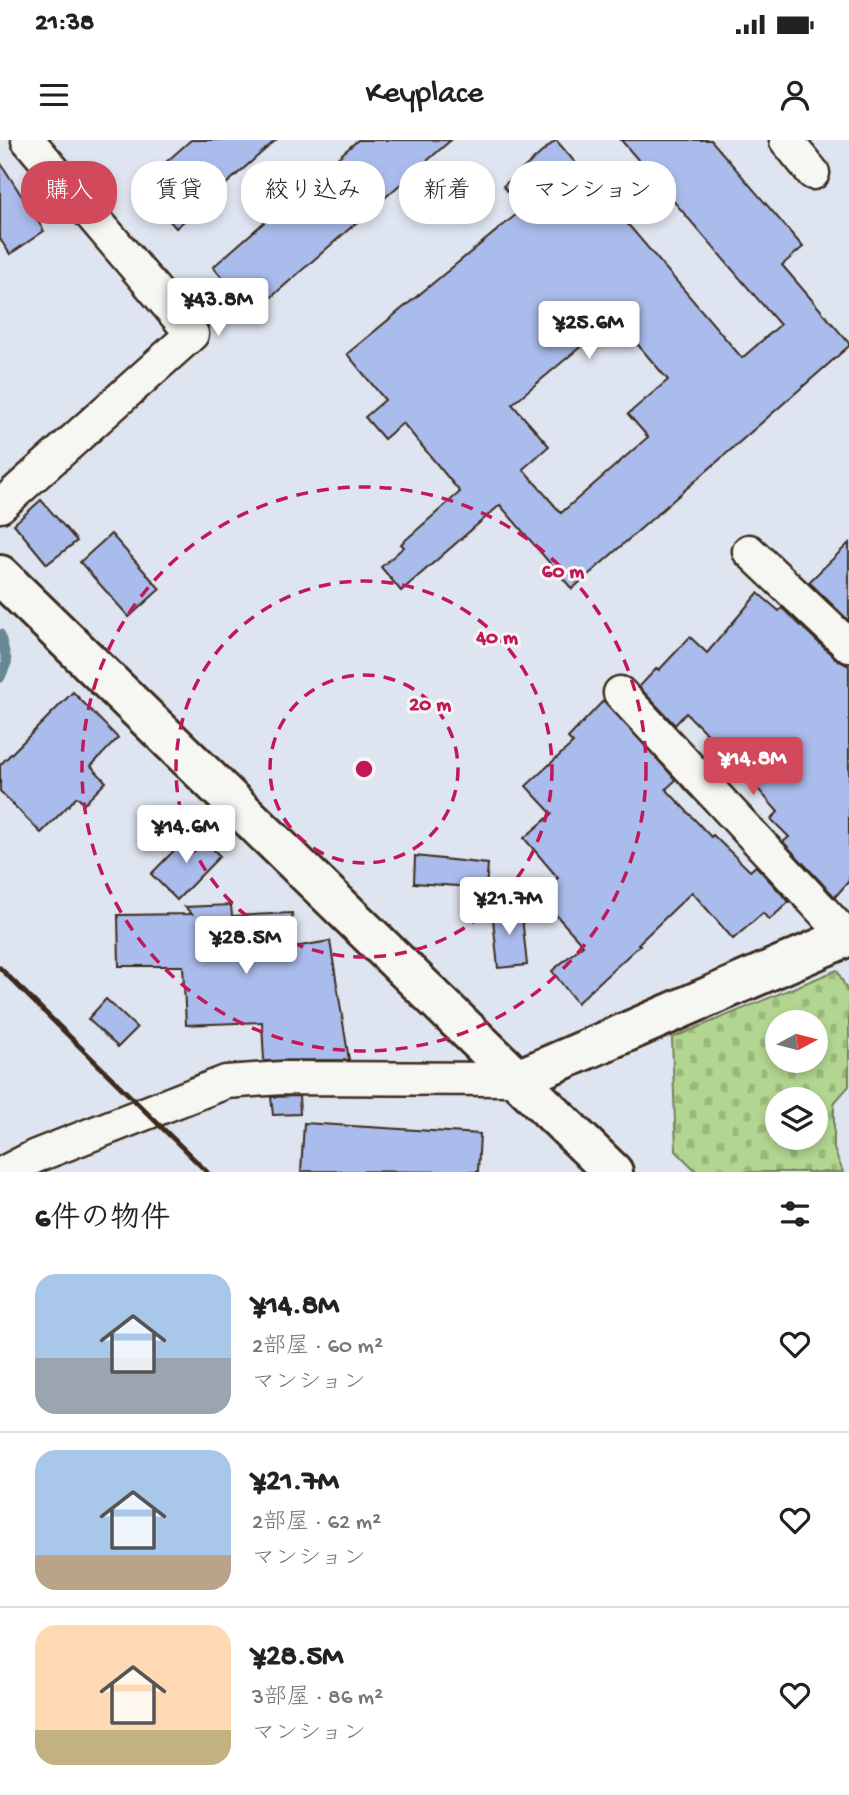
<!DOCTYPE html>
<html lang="ja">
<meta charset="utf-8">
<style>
:root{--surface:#fff;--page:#f6f6f6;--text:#222;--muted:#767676;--line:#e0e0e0;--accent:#d1495b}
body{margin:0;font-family:"Gochi Hand","Klee One",sans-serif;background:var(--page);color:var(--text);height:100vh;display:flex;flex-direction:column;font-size:26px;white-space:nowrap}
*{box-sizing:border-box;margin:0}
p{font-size:23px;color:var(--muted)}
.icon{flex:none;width:38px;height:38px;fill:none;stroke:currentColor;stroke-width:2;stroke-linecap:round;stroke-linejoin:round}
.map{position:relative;height:1032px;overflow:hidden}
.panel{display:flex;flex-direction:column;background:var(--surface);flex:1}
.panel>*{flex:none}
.guide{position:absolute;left:21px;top:21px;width:808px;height:63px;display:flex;gap:14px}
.needle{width:46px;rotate:83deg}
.tools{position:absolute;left:765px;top:870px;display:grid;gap:14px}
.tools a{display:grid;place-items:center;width:63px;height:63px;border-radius:50%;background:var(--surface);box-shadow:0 4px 10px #0003;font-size:35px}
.price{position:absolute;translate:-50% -60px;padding:0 16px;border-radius:7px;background:#fff;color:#222;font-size:23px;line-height:46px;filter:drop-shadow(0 2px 4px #0008)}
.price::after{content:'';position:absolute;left:50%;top:42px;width:21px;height:16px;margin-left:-10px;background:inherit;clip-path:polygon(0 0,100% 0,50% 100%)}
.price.current{background:var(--accent);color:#fff}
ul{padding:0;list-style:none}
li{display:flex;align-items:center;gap:21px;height:175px;padding:0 35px}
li+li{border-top:2px solid var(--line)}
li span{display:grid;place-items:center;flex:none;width:196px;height:140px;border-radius:21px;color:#555}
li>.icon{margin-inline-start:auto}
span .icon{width:84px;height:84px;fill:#fffc;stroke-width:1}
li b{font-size:30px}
h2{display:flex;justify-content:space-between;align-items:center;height:84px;padding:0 35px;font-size:30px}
.chip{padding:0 24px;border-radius:28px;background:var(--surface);box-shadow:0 4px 10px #0003;font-size:24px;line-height:63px}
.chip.current{background:var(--accent);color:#fff}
.status{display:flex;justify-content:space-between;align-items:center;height:49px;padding:0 35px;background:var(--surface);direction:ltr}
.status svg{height:19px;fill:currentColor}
header{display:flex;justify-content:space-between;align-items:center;height:91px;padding:0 35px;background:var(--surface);font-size:32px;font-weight:600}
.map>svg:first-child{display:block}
.cemetery{fill:url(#cemetery-stones);stroke:#768058;stroke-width:2;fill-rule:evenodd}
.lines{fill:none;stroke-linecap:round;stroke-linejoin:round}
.stream{stroke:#658894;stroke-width:10}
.building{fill:#aabceb;stroke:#3b2a1e;stroke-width:2;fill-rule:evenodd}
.minor-casing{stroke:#3b2a1e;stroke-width:37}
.tertiary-casing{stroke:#3b2a1e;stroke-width:44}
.minor{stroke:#f6f6f2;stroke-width:32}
.tertiary{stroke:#f6f6f2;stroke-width:38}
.rail{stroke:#3b2a1e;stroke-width:5}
.ring{fill:none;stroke:#c2185b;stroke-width:3.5;stroke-dasharray:12 9}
.centre{fill:#c2185b;stroke:#f6f6f2;stroke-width:3.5}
.ring-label{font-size:21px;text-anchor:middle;font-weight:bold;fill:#c2185b;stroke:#f6f6f2;stroke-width:6;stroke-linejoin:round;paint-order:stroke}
</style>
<div class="status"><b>21:38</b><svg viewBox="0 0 49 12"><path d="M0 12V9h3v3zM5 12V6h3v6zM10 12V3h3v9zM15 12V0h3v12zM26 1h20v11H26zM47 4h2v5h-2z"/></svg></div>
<header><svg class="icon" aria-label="menu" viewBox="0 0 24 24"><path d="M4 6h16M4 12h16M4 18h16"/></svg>Keyplace<svg class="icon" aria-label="person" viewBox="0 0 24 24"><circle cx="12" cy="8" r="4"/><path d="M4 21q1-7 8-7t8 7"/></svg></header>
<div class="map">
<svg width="849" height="1032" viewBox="0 0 849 1032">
<defs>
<pattern id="cemetery-stones" width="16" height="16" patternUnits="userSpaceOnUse" patternTransform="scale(1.75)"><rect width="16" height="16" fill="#b2d691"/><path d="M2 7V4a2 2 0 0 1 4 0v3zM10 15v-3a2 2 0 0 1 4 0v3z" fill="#9ab87d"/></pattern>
</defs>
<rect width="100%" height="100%" fill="#dfe5f0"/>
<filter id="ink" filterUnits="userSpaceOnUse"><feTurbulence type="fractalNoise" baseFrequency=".0143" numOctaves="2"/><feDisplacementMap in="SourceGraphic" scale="14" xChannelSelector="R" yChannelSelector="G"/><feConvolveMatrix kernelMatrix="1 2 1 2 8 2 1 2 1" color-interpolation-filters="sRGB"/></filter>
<g filter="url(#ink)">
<path class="cemetery" d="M837,830L849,854V946L834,963V1009L843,1032H697L676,1011L672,898ZM777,882H816V920H777ZM777,959H816V998H777Z"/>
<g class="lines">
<path class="stream" d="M0,494L7,522L0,538"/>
</g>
<g class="building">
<path d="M191,0H276L176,88L139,46Z"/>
<path d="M358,0H451L253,173L213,127Z"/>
<path d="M556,0L742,218L780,185L621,0H711L803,107L782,125L849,203V206L572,449L500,365L401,451L381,427L404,407L401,404L460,352L403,283L384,299L365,277L385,260L347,214L523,69L503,46ZM615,178L668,240L628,274L648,297L561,373L523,329L549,306L512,264Z"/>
<path d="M0,22L44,91L10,114L0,99Z"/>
<path d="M41,360L77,401L47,424L14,384Z"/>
<path d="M111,394L160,449L129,477L80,422Z"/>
<path d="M849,403V481L809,442Z"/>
<path d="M758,453L779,471L782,468L836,519L849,526V741L835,757L783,702L789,697L771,679L778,672L732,619L686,573L675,585L639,547L657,528L659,530L690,497L707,513Z"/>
<path d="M73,552L118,598L91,626L106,642L84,664L77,657L41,693L0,651V625Z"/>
<path d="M604,560L676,640L666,649L711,697L713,695L750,731L756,726L789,762L769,780L763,773L733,799L692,752L638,804L640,805L577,863L552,831L583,805L538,755L558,738L524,698L552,674L526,646L573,603L568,598Z"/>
<path d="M194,690L220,716L177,760L151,734Z"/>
<path d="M415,716L488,724L486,748L414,743Z"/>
<path d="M231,765L232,776L292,773L294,807L330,801L349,920L264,921L262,882L186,885L183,826H119L118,775L192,774L185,767Z"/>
<path d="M521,767L527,825L498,828L492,769Z"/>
<path d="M106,859L137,888L118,907L88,879Z"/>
<path d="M299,956L300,974L273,975L271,957Z"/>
<path d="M304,983L480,994L478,1032L301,1031Z"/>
</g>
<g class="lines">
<g class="minor-casing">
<g id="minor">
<path d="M786,0L813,33"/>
<path d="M0,366L192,194L28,0"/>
<path d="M749,411L849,506"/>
<path d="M620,553L847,797"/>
<path d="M5,1032L36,1016L226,942L282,938L518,939"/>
</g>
</g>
<g class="tertiary-casing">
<g id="tertiary">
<path d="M0,435L613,1032"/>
<path d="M518,939L849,796"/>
</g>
</g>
<use href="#minor" class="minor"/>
<use href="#tertiary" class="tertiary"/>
<path class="rail" d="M0,828L207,1032"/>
</g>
</g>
<g class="ring">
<circle cx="364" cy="629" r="94"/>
<circle cx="364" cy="629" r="188"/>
<circle cx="364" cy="629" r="282"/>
</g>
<circle cx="364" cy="629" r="10" class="centre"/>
<g class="ring-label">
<text x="563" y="437">60 m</text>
<text x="497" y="503">40 m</text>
<text x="430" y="570">20 m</text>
</g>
</svg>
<div class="tools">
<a><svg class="needle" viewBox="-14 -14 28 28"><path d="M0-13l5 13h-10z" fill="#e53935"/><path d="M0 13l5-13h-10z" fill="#767676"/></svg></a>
<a><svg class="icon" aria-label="layers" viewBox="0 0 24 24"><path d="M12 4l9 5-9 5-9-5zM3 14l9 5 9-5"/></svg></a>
</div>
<b class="price" style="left:218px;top:198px">¥43.8M</b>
<b class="price" style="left:589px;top:221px">¥25.6M</b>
<b class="price current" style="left:753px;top:657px">¥14.8M</b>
<b class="price" style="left:186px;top:725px">¥14.6M</b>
<b class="price" style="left:509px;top:797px">¥21.7M</b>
<b class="price" style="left:246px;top:836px">¥28.5M</b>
<div class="guide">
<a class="chip current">購入</a>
<a class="chip">賃貸</a>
<a class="chip">絞り込み</a>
<a class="chip">新着</a>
<a class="chip">マンション</a>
</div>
</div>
<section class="panel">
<h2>6件の物件<svg class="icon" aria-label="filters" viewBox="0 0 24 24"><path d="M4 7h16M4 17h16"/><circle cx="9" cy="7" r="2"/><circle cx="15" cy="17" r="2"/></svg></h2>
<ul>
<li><span style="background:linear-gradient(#a9c7e8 60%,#9aa5b1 0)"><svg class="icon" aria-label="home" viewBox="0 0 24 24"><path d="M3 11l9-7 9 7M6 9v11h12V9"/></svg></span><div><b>¥14.8M</b><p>2部屋 · 60 m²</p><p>マンション</p></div><svg class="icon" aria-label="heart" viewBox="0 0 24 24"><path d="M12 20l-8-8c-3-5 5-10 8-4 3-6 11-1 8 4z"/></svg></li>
<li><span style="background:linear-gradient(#a9c7e8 75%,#b9a48a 0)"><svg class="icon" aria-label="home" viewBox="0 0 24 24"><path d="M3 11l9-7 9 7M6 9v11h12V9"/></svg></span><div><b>¥21.7M</b><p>2部屋 · 62 m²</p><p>マンション</p></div><svg class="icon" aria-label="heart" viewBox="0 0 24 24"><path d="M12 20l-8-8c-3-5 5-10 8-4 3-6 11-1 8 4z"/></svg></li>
<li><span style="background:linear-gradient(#ffd9b3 75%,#c2b280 0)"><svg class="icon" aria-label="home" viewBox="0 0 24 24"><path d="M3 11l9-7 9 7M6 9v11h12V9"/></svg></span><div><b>¥28.5M</b><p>3部屋 · 86 m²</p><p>マンション</p></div><svg class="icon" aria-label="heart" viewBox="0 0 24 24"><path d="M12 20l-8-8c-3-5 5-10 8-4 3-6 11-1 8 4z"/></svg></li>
</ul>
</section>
